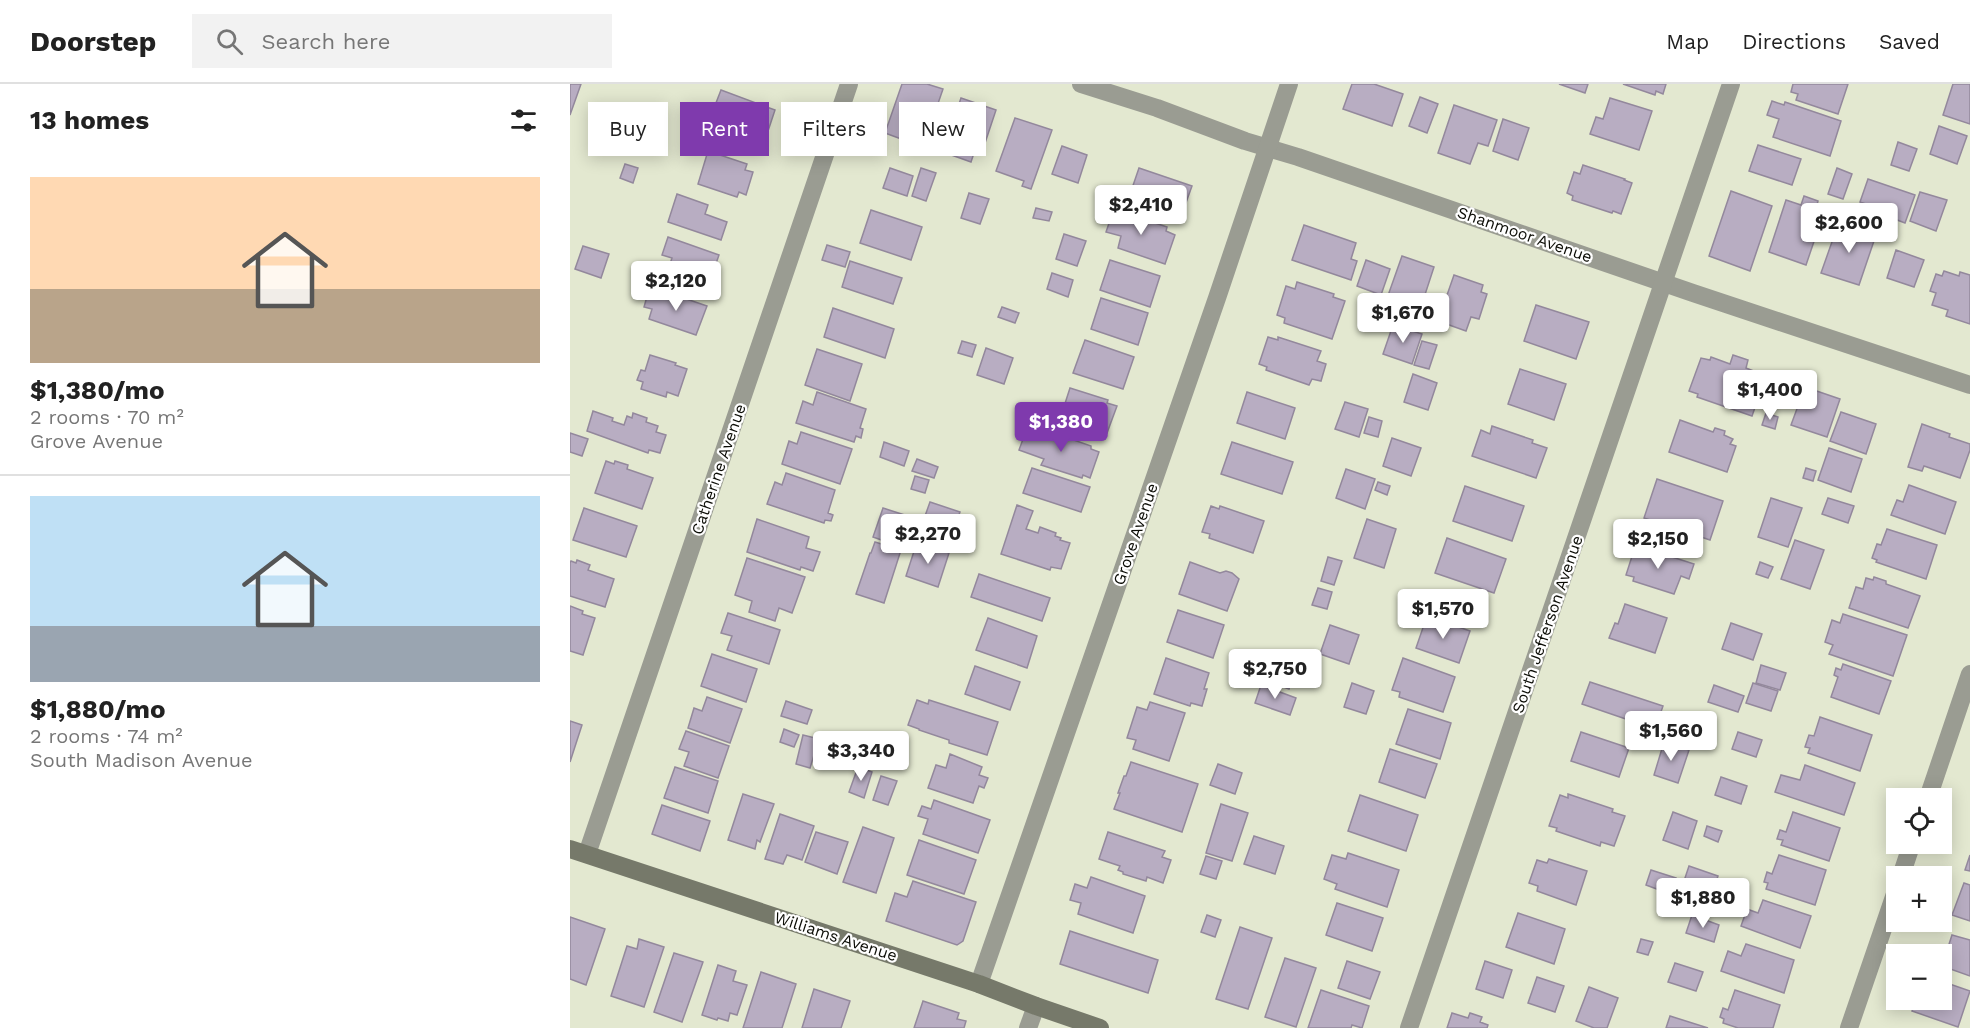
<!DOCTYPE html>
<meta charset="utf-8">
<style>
:root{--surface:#fff;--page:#f2f2f2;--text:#222;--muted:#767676;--line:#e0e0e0;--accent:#7f3aad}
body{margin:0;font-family:"Work Sans",sans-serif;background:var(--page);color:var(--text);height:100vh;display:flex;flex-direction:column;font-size:22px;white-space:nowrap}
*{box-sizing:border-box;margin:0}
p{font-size:20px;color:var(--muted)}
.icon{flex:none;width:33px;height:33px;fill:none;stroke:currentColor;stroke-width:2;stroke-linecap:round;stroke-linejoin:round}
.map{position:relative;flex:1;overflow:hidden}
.panel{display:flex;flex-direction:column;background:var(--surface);width:570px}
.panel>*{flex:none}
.top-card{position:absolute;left:18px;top:18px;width:570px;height:54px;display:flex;gap:12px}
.tools{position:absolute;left:1316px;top:704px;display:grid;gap:12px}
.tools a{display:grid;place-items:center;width:66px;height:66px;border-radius:0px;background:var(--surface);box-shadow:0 3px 15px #0003;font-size:30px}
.price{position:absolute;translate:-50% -51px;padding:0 14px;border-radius:6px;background:#fff;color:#222;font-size:20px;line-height:39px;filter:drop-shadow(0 2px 3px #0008)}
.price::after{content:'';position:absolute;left:50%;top:36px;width:18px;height:14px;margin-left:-9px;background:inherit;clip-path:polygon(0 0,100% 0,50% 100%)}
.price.current{background:var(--accent);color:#fff}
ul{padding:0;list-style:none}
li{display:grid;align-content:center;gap:12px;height:318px;padding:0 30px}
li+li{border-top:2px solid var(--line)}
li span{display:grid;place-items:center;height:186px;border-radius:0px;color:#555}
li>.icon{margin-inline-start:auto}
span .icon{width:108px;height:108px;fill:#fffc;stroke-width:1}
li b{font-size:26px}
h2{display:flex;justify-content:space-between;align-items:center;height:72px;padding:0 30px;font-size:26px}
.chip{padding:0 21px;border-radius:0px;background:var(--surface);box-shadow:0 3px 15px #0003;font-size:21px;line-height:54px}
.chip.current{background:var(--accent);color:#fff}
header{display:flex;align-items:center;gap:36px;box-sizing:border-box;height:84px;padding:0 30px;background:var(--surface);border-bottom:2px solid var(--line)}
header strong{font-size:28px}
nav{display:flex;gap:33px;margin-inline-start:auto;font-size:21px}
.search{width:420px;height:54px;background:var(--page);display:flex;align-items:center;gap:15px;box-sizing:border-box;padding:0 21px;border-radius:0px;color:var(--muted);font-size:22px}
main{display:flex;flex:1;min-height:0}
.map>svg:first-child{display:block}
.building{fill:#b8adc2;stroke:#93889c;stroke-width:1.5}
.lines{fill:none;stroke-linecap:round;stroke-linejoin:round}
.street{stroke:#9a9c92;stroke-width:18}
.secondary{stroke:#76796a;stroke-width:18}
.labels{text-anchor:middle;stroke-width:4.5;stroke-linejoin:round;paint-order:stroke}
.street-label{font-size:16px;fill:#0b0c05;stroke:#fff}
</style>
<header>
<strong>Doorstep</strong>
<div class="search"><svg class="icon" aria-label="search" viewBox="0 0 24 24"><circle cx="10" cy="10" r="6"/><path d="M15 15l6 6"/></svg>Search here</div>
<nav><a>Map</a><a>Directions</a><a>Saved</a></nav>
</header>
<main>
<section class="panel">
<h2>13 homes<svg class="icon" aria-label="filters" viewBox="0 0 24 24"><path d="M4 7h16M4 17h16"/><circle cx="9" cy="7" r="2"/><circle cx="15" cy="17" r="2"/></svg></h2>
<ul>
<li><span style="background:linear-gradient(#ffd9b3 60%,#b9a48a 0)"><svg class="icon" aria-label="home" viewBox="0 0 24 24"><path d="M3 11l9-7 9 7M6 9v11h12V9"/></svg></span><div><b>$1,380/mo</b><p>2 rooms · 70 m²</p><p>Grove Avenue</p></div></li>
<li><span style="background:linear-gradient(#bfe0f5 70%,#9aa5b1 0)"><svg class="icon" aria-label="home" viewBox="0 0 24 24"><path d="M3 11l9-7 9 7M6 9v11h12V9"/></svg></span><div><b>$1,880/mo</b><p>2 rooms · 74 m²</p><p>South Madison Avenue</p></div></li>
</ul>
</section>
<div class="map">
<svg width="1400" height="944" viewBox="0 0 1400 944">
<rect width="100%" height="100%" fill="#e3e8d0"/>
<g class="building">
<path d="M0,0H11L0,31Z"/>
<path d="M332,0H357L373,5L353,63L315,49Z"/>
<path d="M782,0H804L833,10L822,42L773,25Z"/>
<path d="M989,0H1018L1015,9Z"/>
<path d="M1053,0H1096L1093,10L1086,7L1085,11Z"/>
<path d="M1223,0H1278L1268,30L1226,16L1228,10L1221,8Z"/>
<path d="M1383,0H1400V40L1373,31Z"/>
<path d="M151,6L205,26L198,47L191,45L187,57L134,39L140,23L144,24Z"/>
<path d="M850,13L868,20L857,49L839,42Z"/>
<path d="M391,14L426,26L412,68L405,66L401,78L373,68Z"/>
<path d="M1040,14L1082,27L1069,66L1020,50L1026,33L1033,35Z"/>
<path d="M1202,17L1214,21L1215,18L1271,37L1260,72L1203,53L1209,35L1197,31Z"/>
<path d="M884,21L927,36L918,62L908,59L900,80L868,69Z"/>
<path d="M66,24L95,34L87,59L58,49Z"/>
<path d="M445,34L482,46L461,105L452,102L454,97L426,87Z"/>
<path d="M933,35L959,44L948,76L923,67Z"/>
<path d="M1369,42L1397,52L1387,80L1360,70Z"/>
<path d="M1328,58L1347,65L1339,87L1321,81Z"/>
<path d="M1188,61L1231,75L1222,101L1179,87Z"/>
<path d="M492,62L517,71L508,99L482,90Z"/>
<path d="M138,67L177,80L175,86L183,88L176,111L169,108L167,113L128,100Z"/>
<path d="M55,80L68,84L63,99L50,94Z"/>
<path d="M1013,81L1055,95L1054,96L1062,99L1051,130L1043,127L1042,129L1002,116L1003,112L997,109L1004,88L1010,90Z"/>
<path d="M320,84L343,92L337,112L313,104Z"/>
<path d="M351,84L366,89L356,117L342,112Z"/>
<path d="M569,84L622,102L609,138L557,119Z"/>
<path d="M1267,84L1282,90L1273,115L1258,110Z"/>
<path d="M1298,95L1345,111L1335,139L1322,134L1324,130L1290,118Z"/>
<path d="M1161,107L1202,122L1180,187L1139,172Z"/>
<path d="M1350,108L1377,116L1366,147L1340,137Z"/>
<path d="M399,109L419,115L410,140L391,134Z"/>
<path d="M107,110L138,121L135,130L157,138L151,156L98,138Z"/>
<path d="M1234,112L1248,117L1246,125L1254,128L1236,181L1199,168L1216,116L1231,121Z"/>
<path d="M466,124L482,128L479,137L463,134Z"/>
<path d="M544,125L597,143L596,147L605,151L595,180L548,164L551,152L536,148Z"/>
<path d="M301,126L352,143L341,176L290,159Z"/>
<path d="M1269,138L1306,151L1289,201L1251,189Z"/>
<path d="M734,141L786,159L781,175L787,177L781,196L722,176Z"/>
<path d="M494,150L516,157L507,182L486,175Z"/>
<path d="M98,153L149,171L143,188L140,187L134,204L96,191L102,174L92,171Z"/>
<path d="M257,161L280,168L275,183L252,176Z"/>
<path d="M13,162L39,170L31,194L5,185Z"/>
<path d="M1326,166L1354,176L1344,203L1317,194Z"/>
<path d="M832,172L864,183L848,232L815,220Z"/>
<path d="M540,176L590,192L580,223L530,206Z"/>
<path d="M796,176L820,185L811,211L787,202Z"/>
<path d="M280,177L332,194L323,220L272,203Z"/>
<path d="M1374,187L1389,192L1390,188L1400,191V240L1376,232L1378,226L1362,221L1366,209L1360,207L1366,190L1372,192Z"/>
<path d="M482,189L503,196L498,213L477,205Z"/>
<path d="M884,191L913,201L911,208L917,210L909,235L901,233L896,247L868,237Z"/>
<path d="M727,198L764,210L763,213L775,217L762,255L714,239L715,234L707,231L716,202L725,205Z"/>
<path d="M90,206L137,222L126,251L79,235L82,225L74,223L78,209L88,212Z"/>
<path d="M531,214L578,229L568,261L521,245Z"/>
<path d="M966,221L1019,238L1006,275L954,257Z"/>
<path d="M432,223L449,229L445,239L428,233Z"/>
<path d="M263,224L324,245L315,274L254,253Z"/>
<path d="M823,241L852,250L842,280L813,270Z"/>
<path d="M698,253L708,256V253L751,267L747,277L756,280L751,297L742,295L739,301L696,286L697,283L689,280Z"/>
<path d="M515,256L564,273L553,305L503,289Z"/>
<path d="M392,257L406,261L402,273L388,269Z"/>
<path d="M852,257L867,261L859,285L844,281Z"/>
<path d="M416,264L443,274L434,300L407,291Z"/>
<path d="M247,265L292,280L280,317L235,301Z"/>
<path d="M80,271L106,279L105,281L117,285L108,312L97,308L96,313L71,305L73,298L67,296L71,286L75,287Z"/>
<path d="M1163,271L1178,276L1176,284L1196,292L1182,332L1127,313L1128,310L1119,307L1131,274L1140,276L1141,273L1160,280Z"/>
<path d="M950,285L996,300L984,336L938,320Z"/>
<path d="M843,290L867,299L858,326L834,318Z"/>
<path d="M1235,303L1270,315L1257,353L1221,341Z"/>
<path d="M500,304L538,316L537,319L547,322L537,349L490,335Z"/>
<path d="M247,308L296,325L290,344L293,345L291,354L286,352L284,358L226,339L233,317L243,321Z"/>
<path d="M677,308L725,324L715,355L667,339Z"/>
<path d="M775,318L798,325L789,353L765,345Z"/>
<path d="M23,327L43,334L42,337L54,341L57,332L62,334L63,329L77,334L76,338L88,342L86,348L96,351L90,369L79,366L78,369L17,347Z"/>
<path d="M1271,328L1306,340L1296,370L1260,357Z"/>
<path d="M1196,329L1208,333L1205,345L1192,341Z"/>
<path d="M799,333L812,337L808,353L794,349Z"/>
<path d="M1110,336L1143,348L1145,344L1155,347L1154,351L1163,355L1160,360L1166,362L1157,388L1099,368Z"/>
<path d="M1352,340L1380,350L1379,353L1400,360V366L1390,394L1354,382L1352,387L1338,383Z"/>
<path d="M922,342L963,356L962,359L977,364L966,394L902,372L911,346L920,350Z"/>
<path d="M475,346L521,362V365L529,368L520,394L513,391L512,394L471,381L474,375L449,366L456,347L473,353Z"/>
<path d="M231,348L282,365L270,400L212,380L219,357L227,360Z"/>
<path d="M0,349L18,355L12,372L0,368Z"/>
<path d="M822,354L851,364L841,392L813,382Z"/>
<path d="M314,358L339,367L334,382L310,373Z"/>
<path d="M662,358L723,378L712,410L651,390Z"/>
<path d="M1259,364L1292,375L1281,408L1248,396Z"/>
<path d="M347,375L368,383L364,394L342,387Z"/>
<path d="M36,377L44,380L45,377L58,381L57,385L83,394L72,425L25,409Z"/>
<path d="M462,384L520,403L511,428L453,409Z"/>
<path d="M1236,384L1246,387L1243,397L1233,394Z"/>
<path d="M776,385L805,395L795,425L766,414Z"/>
<path d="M216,389L265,406L258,429L263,431L261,437L255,436L254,439L197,420L205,398L212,401Z"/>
<path d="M345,392L359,396L355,409L341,405Z"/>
<path d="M1087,395L1153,417L1140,456L1074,434Z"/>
<path d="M808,398L820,402L817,411L805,406Z"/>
<path d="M1339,401L1386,418L1375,450L1321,431L1327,416L1333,418Z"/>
<path d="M895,402L954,422L942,457L883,437Z"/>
<path d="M1201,414L1232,424L1218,463L1188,453Z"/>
<path d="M1258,414L1284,422L1278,439L1252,430Z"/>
<path d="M360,418L390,428L380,456L350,446Z"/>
<path d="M447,421L463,427L456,445L468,449L470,443L486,449L485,452L491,454L490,456L500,459L491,485L481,483L480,486L431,470Z"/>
<path d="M641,422L649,425L650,422L694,437L683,469L639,454L640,450L632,448Z"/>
<path d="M14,424L67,442L56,473L3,456Z"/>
<path d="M313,424L344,434L334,464L303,453Z"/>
<path d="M187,435L239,453L236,464L250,468L243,487L231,483L230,486L177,468Z"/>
<path d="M797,435L826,445L814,484L784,474Z"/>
<path d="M1317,445L1367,461L1356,495L1306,478L1307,476L1302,474L1307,460L1311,461Z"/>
<path d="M877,454L936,475L924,509L865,489Z"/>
<path d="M1225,456L1254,466L1240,505L1211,495Z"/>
<path d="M305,458L331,466L314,519L286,510L300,469H301Z"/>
<path d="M347,458L379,469L368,503L336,492Z"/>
<path d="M1065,463L1073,466L1074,464L1124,480L1119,495L1111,492L1104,510L1063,497L1064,493L1056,491Z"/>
<path d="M758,473L772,477L764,501L751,497Z"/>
<path d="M177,474L235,493L222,529L209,524L205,537L179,528L182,517L165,511Z"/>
<path d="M7,476L20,481L18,486L44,495L35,523L0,512V479L1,477L6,479Z"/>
<path d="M620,478L650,489L656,487L662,489L669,495L657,527L609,510Z"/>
<path d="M1190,478L1203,483L1198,494L1186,490Z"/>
<path d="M409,490L480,514L472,537L401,513Z"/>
<path d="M1304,493L1316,497V500L1350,512L1338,544L1279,524L1286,503L1293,505L1296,494L1303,496Z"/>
<path d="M748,504L762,508L757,525L742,521Z"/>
<path d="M1055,520L1097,534L1085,569L1039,554L1045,539L1048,540Z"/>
<path d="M0,522L13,527L12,530L25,534L13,571L0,567Z"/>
<path d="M608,526L654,541L643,574L597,558Z"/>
<path d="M158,529L210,546L199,580L157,566L162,552L151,549Z"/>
<path d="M1273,530L1337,551L1323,592L1259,570L1263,561L1255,558L1262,536L1270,539Z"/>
<path d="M857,532L900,547L889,579L846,564Z"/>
<path d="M418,534L467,552L457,584L406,566Z"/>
<path d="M1161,539L1192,550L1183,576L1152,565Z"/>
<path d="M760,541L789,551L779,580L750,570Z"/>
<path d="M142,570L187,585L176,618L131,602Z"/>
<path d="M596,574L639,589L634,605H637L632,622L621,619L620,622L584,610Z"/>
<path d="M833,574L885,593L873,628L829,613L830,608L822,606Z"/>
<path d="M700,577L725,586L719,605L694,596Z"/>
<path d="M1273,580L1321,597L1309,630L1261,613L1268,593L1264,591L1266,584L1271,586Z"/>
<path d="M1191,581L1216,589L1210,606L1186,599Z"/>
<path d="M405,582L450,598L440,626L395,610Z"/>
<path d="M1020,598L1093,622L1085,645L1012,620Z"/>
<path d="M782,599L804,607L796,630L774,623Z"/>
<path d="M1183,599L1208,607L1201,627L1176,619Z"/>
<path d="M691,601L726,614L720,631L685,619Z"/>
<path d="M1144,601L1174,612L1168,628L1138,618Z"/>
<path d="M137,613L172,625L160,659L118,644L124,624L132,627Z"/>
<path d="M347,616L358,620L359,616L428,638L417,671L379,659V656L349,646V645L338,641Z"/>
<path d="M216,617L242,626L237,640L211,632Z"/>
<path d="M580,618L615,629L599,677L563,665L566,656L557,654L567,623L577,626Z"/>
<path d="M838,625L881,639L870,675L826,660Z"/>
<path d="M1250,633L1302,651L1290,687L1238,669L1240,664L1235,663L1239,651L1244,652Z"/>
<path d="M0,637L12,641L0,678Z"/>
<path d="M214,645L229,651L224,663L210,658Z"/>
<path d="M116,647L159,662L148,694L114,682L119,668L109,665Z"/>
<path d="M1011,648L1059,664L1049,693L1001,677Z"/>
<path d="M1168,648L1192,656L1186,673L1162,665Z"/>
<path d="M233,651L249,655L240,684L226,680Z"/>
<path d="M279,654L295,660L292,670L276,664Z"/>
<path d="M1094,658L1119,666L1108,699L1084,691Z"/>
<path d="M820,665L867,680L855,714L809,698Z"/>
<path d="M380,670L412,683L409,691L418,694L414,704L409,702L403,719L358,704L366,681L376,684Z"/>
<path d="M561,678L628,700L612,748L544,725L550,709H548L554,692H556Z"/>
<path d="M648,680L672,689L665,710L640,701Z"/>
<path d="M1235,681L1285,699L1274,731L1205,708L1211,691L1230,696Z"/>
<path d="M105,683L148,697L138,729L94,714Z"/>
<path d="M288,683L302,688L294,714L279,708Z"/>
<path d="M311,692L327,697L318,721L303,716Z"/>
<path d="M1151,693L1177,702L1171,720L1145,711Z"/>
<path d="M173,710L204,720L190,758L187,756L185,765L158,756Z"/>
<path d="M998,710L1043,725L1042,728L1055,732L1044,762L1031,758L1030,762L986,747L987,744L979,742L990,711L998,714Z"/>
<path d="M790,711L848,731L836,767L778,747Z"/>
<path d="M364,716L420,736L408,769L353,750L358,735L348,732L352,722L361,725Z"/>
<path d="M651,720L678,729L662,777L636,769Z"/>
<path d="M92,721L140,737L130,767L82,750Z"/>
<path d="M1103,728L1127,737L1118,765L1093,756Z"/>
<path d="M1223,728L1270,744L1259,777L1211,761L1213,756L1207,755L1210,746L1216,748Z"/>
<path d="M210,730L244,742L232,776L217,771L213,780L195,775Z"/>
<path d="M1137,742L1152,747L1148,758L1134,752Z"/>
<path d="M293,743L324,754L306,809L273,798Z"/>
<path d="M246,748L278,758L267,790L235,778Z"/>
<path d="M538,748L595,767L592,773L601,776L593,799L577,793L576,797L553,790V788L548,786L550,782L529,775Z"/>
<path d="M684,752L714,762L705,790L674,780Z"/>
<path d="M349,756L406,776L394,810L337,791Z"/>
<path d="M778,769L829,786L817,823L765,805L767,800L754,795L762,771L776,775Z"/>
<path d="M1209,771L1256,786L1245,821L1196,805L1198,799L1194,798L1197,788L1202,790Z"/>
<path d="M1400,771V787L1395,786Z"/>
<path d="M636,772L652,777L646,795L630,790Z"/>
<path d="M979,775L1017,787L1006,821L967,807L968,802L959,799L967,776L977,779Z"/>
<path d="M1119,782L1148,792L1143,807L1114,797Z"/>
<path d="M1081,786L1106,794L1100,810L1076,801Z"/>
<path d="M521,793L575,812L563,849L508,830L511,819L500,816L505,800L517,804Z"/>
<path d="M343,797L406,818L393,857L387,861L316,837L325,809L337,813Z"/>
<path d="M1394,799L1400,801V837L1382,831Z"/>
<path d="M1193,816L1241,832L1230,864L1171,842L1177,825L1188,829Z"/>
<path d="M767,819L813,834L802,867L756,851Z"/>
<path d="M948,829L995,845L984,880L936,863Z"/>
<path d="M637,831L651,836L645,853L631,848Z"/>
<path d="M1122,831L1149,841L1144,858L1116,849Z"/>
<path d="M0,833L35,845L16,901L0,895Z"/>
<path d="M670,843L702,854L678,925L646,915Z"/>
<path d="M500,847L588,876L578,909L490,880Z"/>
<path d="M1382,851L1400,856V892L1372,882Z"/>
<path d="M69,855L94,863L74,923L41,912L57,862L67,865Z"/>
<path d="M1071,855L1083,858L1078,871L1067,868Z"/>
<path d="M1176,860L1224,876L1214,909L1151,887L1158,867L1171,872Z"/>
<path d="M104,869L133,878L112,938L84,928Z"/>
<path d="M715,874L746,884L726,943L695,933Z"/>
<path d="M777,877L810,888L800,915L768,904Z"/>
<path d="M915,877L942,886L933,914L906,905Z"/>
<path d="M1105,879L1133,888L1126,907L1098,898Z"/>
<path d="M148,881L166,887L163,897L177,901L167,931L160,929L158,937L148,934L147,936L132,931Z"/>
<path d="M191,888L226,900L212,944H173Z"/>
<path d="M967,893L994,902L985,928L958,919Z"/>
<path d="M1371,897L1400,907L1388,943L1342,927L1346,915H1371Z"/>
<path d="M1019,903L1048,914L1037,944H1024L1006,937Z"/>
<path d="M244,905L280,917L271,944H232Z"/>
<path d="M751,906L799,922L792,944L782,941L781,944H738Z"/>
<path d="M1165,906L1210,921L1203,944H1168L1153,939L1154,935L1150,933L1153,924L1158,926Z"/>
<path d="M353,917L389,929L387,935L396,937L394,944H344Z"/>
<path d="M882,929L898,934L900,929L912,933L910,938L918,941L917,944H877Z"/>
<path d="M1100,932L1138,944H1096Z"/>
</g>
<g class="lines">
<g class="street">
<path d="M511,0L587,24L675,57L728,73L1123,209L1400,301"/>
<path d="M1358,714L1400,590"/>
<path d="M17,770L279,0"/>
<path d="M1331,792L1342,759"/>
<path d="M409,900L647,214L719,0"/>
<path d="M458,944L466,922"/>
<path d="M839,944L1161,0"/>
<path d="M1279,944L1326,807"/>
</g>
<path class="secondary" d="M0,765L409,900L466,922L530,944"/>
</g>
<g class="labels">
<g class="street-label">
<text transform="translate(955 150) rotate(19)" y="6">Shanmoor Avenue</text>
<text transform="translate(148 385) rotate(-71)" y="6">Catherine Avenue</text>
<text transform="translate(565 450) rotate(-71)" y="6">Grove Avenue</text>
<text transform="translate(977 540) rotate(-71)" y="6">South Jefferson Avenue</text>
<text transform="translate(266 852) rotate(18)" y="6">Williams Avenue</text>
</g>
</g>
</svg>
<div class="tools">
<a><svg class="icon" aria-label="locate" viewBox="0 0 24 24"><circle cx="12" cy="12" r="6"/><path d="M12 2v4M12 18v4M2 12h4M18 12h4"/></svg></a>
<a>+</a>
<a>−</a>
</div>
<b class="price" style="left:571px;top:152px">$2,410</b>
<b class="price" style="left:1279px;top:170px">$2,600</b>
<b class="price" style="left:106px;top:228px">$2,120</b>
<b class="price" style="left:833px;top:260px">$1,670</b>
<b class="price" style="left:1200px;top:337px">$1,400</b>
<b class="price current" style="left:491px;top:369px">$1,380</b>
<b class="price" style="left:358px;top:481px">$2,270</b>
<b class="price" style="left:1088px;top:486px">$2,150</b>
<b class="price" style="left:873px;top:556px">$1,570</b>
<b class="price" style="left:705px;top:616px">$2,750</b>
<b class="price" style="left:1101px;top:678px">$1,560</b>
<b class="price" style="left:291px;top:698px">$3,340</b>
<b class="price" style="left:1133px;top:845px">$1,880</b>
<div class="top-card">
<a class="chip">Buy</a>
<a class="chip current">Rent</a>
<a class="chip">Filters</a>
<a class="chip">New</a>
</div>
</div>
</main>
